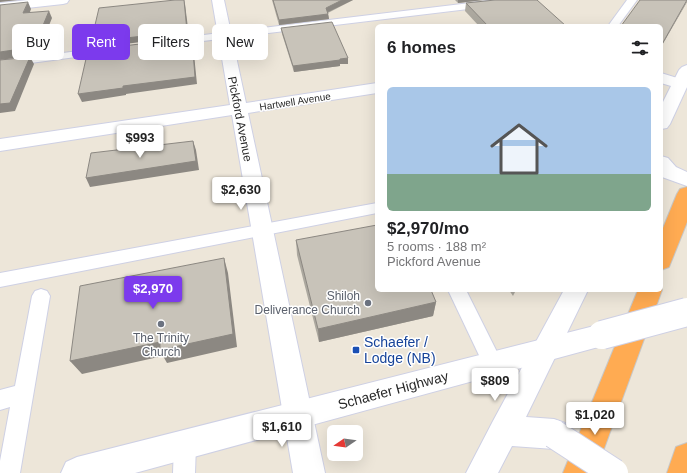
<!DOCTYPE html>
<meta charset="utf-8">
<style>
:root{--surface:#fff;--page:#f2f2f2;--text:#202124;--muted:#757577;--accent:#7c3aed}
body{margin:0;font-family:Arial,sans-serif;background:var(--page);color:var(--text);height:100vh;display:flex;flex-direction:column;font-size:15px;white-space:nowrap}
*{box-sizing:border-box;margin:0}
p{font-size:13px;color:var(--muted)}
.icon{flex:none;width:22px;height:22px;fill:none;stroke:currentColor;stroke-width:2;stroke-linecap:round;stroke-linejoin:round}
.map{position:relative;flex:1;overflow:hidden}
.side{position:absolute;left:375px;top:24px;width:288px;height:268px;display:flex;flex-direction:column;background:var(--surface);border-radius:6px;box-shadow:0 4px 16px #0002}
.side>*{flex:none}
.guide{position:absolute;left:12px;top:24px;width:303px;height:36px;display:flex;gap:8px}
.needle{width:26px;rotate:257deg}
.controls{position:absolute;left:327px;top:425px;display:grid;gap:8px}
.controls a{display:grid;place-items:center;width:36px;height:36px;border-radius:6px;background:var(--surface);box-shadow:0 4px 16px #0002;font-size:20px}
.price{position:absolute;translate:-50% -34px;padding:0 9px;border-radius:4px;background:#fff;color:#222;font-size:13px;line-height:26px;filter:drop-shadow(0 1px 2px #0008)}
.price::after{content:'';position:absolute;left:50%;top:24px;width:12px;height:9px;margin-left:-6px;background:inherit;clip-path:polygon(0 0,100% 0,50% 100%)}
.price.selected{background:var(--accent);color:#fff}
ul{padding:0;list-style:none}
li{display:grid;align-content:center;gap:8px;height:212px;padding:0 12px}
li span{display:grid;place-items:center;height:124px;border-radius:6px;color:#555}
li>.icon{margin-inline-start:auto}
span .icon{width:72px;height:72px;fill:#fffc;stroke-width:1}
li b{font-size:17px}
h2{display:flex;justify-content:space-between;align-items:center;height:48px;padding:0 12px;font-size:17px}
.pill{padding:0 14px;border-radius:6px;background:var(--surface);box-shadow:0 4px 16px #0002;font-size:14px;line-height:36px}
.pill.selected{background:var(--accent);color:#fff}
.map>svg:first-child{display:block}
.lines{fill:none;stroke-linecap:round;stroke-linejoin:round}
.service-casing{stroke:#ced0e4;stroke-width:2}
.minor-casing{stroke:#ced0e4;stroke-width:2}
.tertiary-casing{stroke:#ced0e4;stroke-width:2}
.secondary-casing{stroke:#ced0e4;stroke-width:2}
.motorway-casing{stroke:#c7c7c7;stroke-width:2}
.service{fill:#fff;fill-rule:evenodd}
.minor{fill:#fff;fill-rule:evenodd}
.tertiary{fill:#fff;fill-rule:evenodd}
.secondary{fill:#fff;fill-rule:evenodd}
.motorway{fill:#ffab52;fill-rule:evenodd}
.tertiary-bridge-far1-casing{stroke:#ced0e4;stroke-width:24;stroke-linecap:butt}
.tertiary-bridge-casing{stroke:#ced0e4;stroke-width:30;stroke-linecap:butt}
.secondary-bridge-casing{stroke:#ced0e4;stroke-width:30;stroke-linecap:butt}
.tertiary-bridge-far1{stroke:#fff;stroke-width:22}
.tertiary-bridge{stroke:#fff;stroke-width:28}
.secondary-bridge{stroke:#fff;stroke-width:28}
.wall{fill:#aca89f}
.shaded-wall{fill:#8c8882}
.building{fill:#c8c3b9;stroke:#8c8882}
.worship-dot{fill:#6b7280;stroke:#fff;stroke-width:1.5}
.transit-dot{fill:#1a4fb4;stroke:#fff;stroke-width:1.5}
.labels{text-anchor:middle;stroke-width:3;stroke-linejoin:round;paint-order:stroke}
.far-street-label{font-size:10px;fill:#292929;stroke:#fff}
.street-label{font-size:12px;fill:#292929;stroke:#fff}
.worship-label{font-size:12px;fill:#5b616d;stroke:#fff;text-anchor:end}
.near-transit-label{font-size:14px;fill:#164399;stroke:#fff;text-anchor:start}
.near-street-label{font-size:14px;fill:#292929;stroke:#fff}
</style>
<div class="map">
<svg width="687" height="473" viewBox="0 0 687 473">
<rect width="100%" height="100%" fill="#ede6d9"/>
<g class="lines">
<g class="service-casing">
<g id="service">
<path d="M495,0H523L518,3L170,45L165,42L170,39Z"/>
<path d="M627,0H637L618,26H608Z"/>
<path d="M110,47L115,50L114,52L0,67V61Z"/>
<path d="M377,203V213L0,287V273Z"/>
<path d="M41,289L47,291L50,296L20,473H0V461L10,407L0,410V390L15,386L32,296L35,291Z"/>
<path d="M448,290H466L503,364L500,370L493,373L486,370Z"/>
<path d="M185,434L193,437L196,445L195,473H173L174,445L177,437Z"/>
</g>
</g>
<g class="minor-casing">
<g id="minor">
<path d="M28,0H69L67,3L63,4L0,11V3Z"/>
<path d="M212,0H224L246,103L377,83V93L248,113L325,473H293L232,115L0,151V139L230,105Z"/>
<path d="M661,73L687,81V87L681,89L661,83Z"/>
</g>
</g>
<g class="tertiary-casing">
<path id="tertiary" d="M602,324L611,327L615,335L611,343L602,346L135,473H61L66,462L77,457Z"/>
</g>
<g class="secondary-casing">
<g id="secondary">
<path d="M687,65V87L670,124L667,128L661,129V106L679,70L682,67Z"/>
<path d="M661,156L668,158L676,167L687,172V186L662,177Z"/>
<path d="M564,290H588L526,417L554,419L565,423L569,434L565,445L554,449L512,446L498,473H466L493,421Z"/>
</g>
</g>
<g class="motorway-casing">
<g id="motorway">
<path d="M687,187V222L669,267L661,270V233L677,194L680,189Z"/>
<path d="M661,288L662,290L595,473H563L638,290H661Z"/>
<path d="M687,443V473H667L676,447Z"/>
</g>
</g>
<use href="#service" class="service"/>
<use href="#minor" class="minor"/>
<use href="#tertiary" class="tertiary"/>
<use href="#secondary" class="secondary"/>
<use href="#motorway" class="motorway"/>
<g class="tertiary-bridge-far1-casing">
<path id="tertiary-bridge-far1" d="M685,313L687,312"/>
</g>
<g class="tertiary-bridge-casing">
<path id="tertiary-bridge" d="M602,335L687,312"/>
</g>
<g class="secondary-bridge-casing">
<path id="secondary-bridge" d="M554,434L614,473"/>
</g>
<use href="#tertiary-bridge-far1" class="tertiary-bridge-far1"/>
<use href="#tertiary-bridge" class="tertiary-bridge"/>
<use href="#secondary-bridge" class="secondary-bridge"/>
</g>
<g class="wall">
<path d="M272,0H353L328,13L329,19L279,25Z"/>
<path d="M455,0H483L458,3Z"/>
<path d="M466,3L566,26H479L465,11Z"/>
<path d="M281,28L348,58V64H340V66L294,72L282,34Z"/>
<path d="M296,240L436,302L433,316L319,342L297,255Z"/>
<path d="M509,290H516L513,296Z"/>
</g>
<g class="shaded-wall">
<path d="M0,0H18L0,2Z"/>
<path d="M184,0L185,4L189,36L93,48L91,42Z"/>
<path d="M342,0H353L326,13V8Z"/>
<path d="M458,0H483L458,3Z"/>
<path d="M687,1V2L661,47V46Z"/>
<path d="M28,2L31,9L27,21L23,13Z"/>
<path d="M49,11L52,18L37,55L0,60V52Z"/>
<path d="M328,14L329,19L279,25V20Z"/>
<path d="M192,38L193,45L197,84L126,94V95L82,102L78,94L123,86Z"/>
<path d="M30,57L34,64L15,111L0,113V104Z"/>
<path d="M348,58V64H340V66L294,72L293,66Z"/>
<path d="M193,141L196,150L199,170L90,187L86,178Z"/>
<path d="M224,258L228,273L237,347L167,363L163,356L82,374L70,361Z"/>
<path d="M436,302L433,316L319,342L318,329Z"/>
</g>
<g class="building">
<path d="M175,0H184L187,31L91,42L99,8Z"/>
<path d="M273,0H342L326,8L328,14L279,20Z"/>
<path d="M495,0H537L566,26H488L466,3Z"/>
<path d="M640,0H687L661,46V26H621Z"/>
<path d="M28,2L23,13L49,11L34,47L0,52V5Z"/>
<path d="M332,22L348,58L340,59V60L293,66L281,28Z"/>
<path d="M192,38L195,77L123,86V88L78,94L88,50Z"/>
<path d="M30,57L10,103L0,104V60Z"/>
<path d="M193,141L196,161L86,178L91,153Z"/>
<path d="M377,225V290H431L436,302L318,329L296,240Z"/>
<path d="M224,258L233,334L160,350V342L70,361L80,286Z"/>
</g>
<g class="worship-dot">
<circle cx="368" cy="303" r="4"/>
<circle cx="161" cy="324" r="4"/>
</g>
<rect class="transit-dot" x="352" y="346" width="8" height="8" rx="2"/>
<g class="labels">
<g class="far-street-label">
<text transform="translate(295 101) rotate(-9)" y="4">Hartwell Avenue</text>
</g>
<g class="street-label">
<text transform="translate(240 119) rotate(79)" y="4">Pickford Avenue</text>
</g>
<g class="worship-label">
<text x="360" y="300">Shiloh<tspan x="360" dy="14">Deliverance Church</tspan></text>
<text x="161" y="342" text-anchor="middle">The Trinity<tspan x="161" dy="14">Church</tspan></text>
</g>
<g class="near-transit-label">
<text x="364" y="347">Schaefer /<tspan x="364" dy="16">Lodge (NB)</tspan></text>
</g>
<g class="near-street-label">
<text transform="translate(393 390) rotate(-15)" y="5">Schaefer Highway</text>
</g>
</g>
</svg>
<div class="controls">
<a><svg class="needle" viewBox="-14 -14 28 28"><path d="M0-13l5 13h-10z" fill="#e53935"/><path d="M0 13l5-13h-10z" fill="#757577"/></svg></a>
</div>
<b class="price" style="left:140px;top:159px">$993</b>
<b class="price" style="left:241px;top:211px">$2,630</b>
<b class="price selected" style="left:153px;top:310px">$2,970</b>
<b class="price" style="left:495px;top:402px">$809</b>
<b class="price" style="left:595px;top:436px">$1,020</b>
<b class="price" style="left:282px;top:448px">$1,610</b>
<div class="guide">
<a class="pill">Buy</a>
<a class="pill selected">Rent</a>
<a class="pill">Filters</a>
<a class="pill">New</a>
</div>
<section class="side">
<h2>6 homes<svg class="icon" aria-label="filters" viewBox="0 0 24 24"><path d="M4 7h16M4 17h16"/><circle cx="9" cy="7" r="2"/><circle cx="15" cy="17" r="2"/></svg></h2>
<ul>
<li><span style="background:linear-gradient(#a9c7e8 70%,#7fa58c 0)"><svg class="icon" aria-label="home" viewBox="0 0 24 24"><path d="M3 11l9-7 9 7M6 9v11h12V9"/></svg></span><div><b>$2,970/mo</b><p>5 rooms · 188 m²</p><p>Pickford Avenue</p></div></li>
</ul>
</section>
</div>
